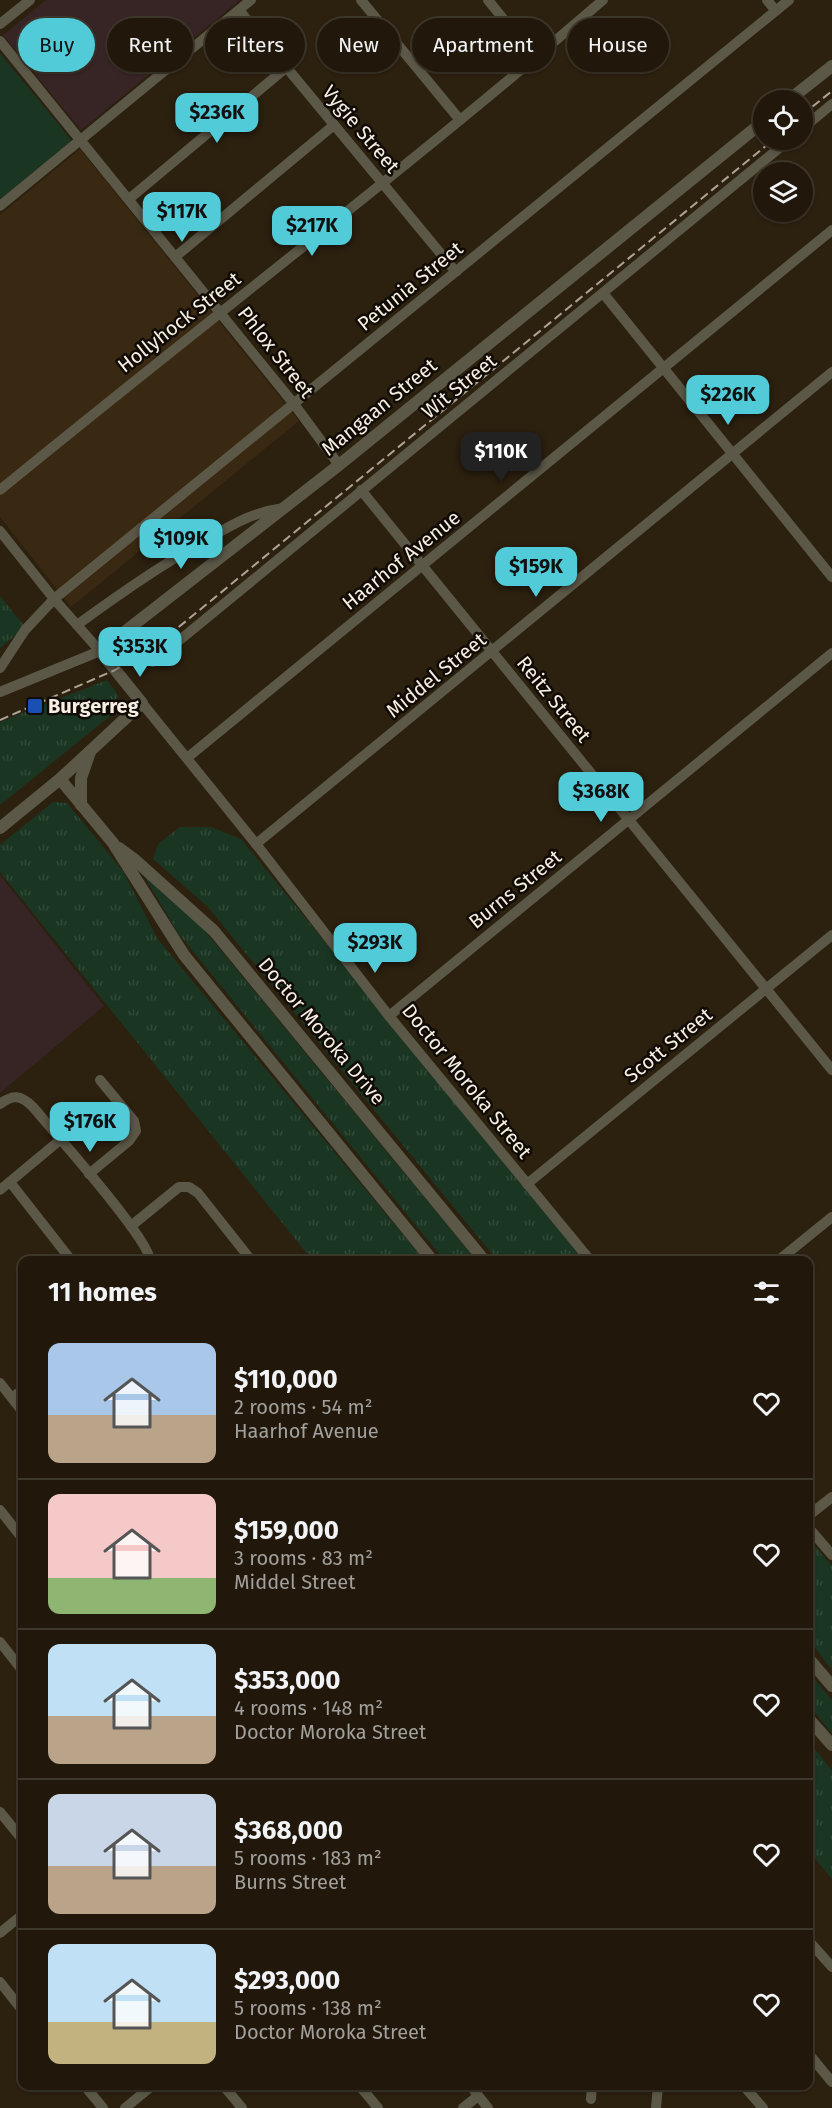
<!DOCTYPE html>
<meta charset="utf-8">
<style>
:root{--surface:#21180b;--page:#292114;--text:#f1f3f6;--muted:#a2a09d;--line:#3e372c;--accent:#52cbd9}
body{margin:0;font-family:"Fira Sans",sans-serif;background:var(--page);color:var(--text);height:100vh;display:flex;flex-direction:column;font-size:22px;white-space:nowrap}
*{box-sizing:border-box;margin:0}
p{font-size:20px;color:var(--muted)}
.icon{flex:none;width:33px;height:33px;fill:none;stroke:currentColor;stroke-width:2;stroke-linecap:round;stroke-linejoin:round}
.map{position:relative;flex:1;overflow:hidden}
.panel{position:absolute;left:18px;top:1256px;width:795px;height:834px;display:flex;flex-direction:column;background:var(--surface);border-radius:12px;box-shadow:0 2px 4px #0004,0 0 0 2px var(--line)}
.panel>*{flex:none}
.banner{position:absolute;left:18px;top:18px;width:796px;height:54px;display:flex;gap:12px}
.tools{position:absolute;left:753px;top:90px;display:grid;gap:12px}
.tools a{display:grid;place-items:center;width:60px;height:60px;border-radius:50%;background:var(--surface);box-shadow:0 2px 4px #0004,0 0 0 2px var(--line);font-size:30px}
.price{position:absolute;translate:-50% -51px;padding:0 14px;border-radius:12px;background:var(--accent);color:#111;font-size:20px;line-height:39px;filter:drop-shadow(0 2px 3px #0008)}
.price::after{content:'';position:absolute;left:50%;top:36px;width:18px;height:14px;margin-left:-9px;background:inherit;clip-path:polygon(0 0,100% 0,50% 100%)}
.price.current{background:#222;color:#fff}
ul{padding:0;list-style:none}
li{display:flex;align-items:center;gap:18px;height:150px;padding:0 30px}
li+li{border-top:2px solid var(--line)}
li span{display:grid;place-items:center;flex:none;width:168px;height:120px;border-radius:12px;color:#555}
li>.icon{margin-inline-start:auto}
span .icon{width:72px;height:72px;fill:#fffc;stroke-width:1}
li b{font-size:26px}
h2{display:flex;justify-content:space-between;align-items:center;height:72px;padding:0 30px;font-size:26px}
.pill{padding:0 21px;border-radius:27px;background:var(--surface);box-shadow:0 2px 4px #0004,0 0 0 2px var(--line);font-size:21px;line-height:54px}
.pill.current{background:var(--accent);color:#111}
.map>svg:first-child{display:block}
.built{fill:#392912}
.education{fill:#372425}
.grass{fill:url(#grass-tufts)}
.pitch{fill:#1a3623}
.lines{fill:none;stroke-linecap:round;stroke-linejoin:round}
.minor{stroke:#5c5848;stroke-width:10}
.tertiary{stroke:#5c5848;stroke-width:12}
.rail{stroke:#aea497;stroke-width:2;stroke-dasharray:9 4.5;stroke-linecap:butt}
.transit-dot{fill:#1a4fb4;stroke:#100b05;stroke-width:2}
.labels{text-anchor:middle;stroke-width:5;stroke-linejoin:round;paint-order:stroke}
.street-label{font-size:20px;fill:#f7efe4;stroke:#100b05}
.poi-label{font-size:20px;font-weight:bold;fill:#f7efe4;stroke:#100b05;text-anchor:start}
</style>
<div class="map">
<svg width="832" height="2108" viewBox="0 0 832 2108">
<defs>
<pattern id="grass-tufts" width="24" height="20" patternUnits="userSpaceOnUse" patternTransform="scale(1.5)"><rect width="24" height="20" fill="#1a3623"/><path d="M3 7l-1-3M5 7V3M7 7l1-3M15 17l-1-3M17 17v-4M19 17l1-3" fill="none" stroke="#314a38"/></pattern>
</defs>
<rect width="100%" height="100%" fill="#2c200f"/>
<path class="built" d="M80,149L299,421L71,607L0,517V215Z"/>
<g class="education">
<path d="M46,0H240L81,130L3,35Z"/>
<path d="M0,875L104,1006L0,1093Z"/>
</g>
<g class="grass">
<path d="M0,596L25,627L0,648Z"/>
<path d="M107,680L119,696L110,716L0,805V722Z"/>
<path d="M53,802L67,803L123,871L157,938L424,1260H312L0,872V845Z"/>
<path d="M180,827H211L241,839L585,1260H497L207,906L153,859L158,844Z"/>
<path d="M143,874L195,919L476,1260H444L178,933Z"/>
<path d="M808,1538L832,1566V1670L809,1640Z"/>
<path d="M808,1671L832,1700V1734L809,1705Z"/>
<path d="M808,1741L832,1770V1879L809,1851Z"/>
</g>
<path class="pitch" d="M0,53L72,141L0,199Z"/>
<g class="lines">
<g class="minor">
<path d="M361,0L460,120"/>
<path d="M488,0L535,58"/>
<path d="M767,0L776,11"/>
<path d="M239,10L456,272"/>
<path d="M0,24L30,0"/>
<path d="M0,41L294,404L339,465"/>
<path d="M802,129L832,104"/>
<path d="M129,199L287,67"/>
<path d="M0,206L251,0"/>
<path d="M175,257L334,125"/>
<path d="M603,293L832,577"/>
<path d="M0,490C200,326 407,169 603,0"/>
<path d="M361,490L832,1070"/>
<path d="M0,531L54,599L100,651L0,692"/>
<path d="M77,625C118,595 159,566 204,541C232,525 252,512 284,508"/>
<path d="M153,662L789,140"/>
<path d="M0,668L25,630L54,599L789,0"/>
<path d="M142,703L256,844L389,1016L590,1260"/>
<path d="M187,758L832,230"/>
<path d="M256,844L832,372"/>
<path d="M389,1016L832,653"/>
<path d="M0,1104C13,1094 21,1095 33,1107C53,1131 148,1237 150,1260"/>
<path d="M89,1174L129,1141L136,1131L134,1121L100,1080"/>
<path d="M10,1182L71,1260"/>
<path d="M527,1184L832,935"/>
<path d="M0,1190L60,1140"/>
<path d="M131,1226L179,1187H189L198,1193L251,1260"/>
<path d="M779,1260L832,1217"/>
<path d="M0,1383L22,1411"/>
<path d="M12,1398L22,1390"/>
<path d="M0,1510L22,1538"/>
<path d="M808,1516L832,1497"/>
<path d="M808,1527L832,1555"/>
<path d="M0,1642L22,1670"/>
<path d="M0,1812L22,1839"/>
<path d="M0,1933L22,1915"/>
<path d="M808,1940L832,1967"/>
<path d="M0,1982L22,2010"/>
<path d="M808,2053L832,2082"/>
<path d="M84,2085L103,2108"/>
<path d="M223,2085L242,2108"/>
<path d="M359,2085L378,2108"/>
<path d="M470,2085L488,2108"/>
<path d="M743,2085L763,2108"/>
<path d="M591,2099L592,2085"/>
<path d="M125,2108L153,2085"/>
<path d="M463,2108L478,2096"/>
<path d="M656,2108L658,2085"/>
</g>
<g class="tertiary">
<path d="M789,100L832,66"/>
<path d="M60,779L113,843L184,955L432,1260"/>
<path d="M81,805V778L90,752"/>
<path d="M0,828L60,779L142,703L100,651L339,465L764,121"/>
<path d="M119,848L134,859L214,931L484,1260"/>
<path d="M808,1658L832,1686"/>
<path d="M808,1718L832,1745"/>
</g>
<g class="rail">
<path d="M802,115L832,91"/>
<path d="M0,720L115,670L152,649L773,140"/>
</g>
</g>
<rect class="transit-dot" x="27" y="698" width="16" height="16" rx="3"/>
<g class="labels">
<g class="street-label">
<text transform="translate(361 129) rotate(50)" y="7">Vygie Street</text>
<text transform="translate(410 286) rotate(-39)" y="7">Petunia Street</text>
<text transform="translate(179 322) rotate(-38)" y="7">Hollyhock Street</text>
<text transform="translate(276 352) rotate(52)" y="7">Phlox Street</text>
<text transform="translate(459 386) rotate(-39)" y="7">Wit Street</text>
<text transform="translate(379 407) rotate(-39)" y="7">Mangaan Street</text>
<text transform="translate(401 560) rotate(-39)" y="7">Haarhof Avenue</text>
<text transform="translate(436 675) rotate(-39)" y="7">Middel Street</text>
<text transform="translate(554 699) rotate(51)" y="7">Reitz Street</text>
<text transform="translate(515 889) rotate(-39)" y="7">Burns Street</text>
<text transform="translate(322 1031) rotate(50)" y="7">Doctor Moroka Drive</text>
<text transform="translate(668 1045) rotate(-39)" y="7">Scott Street</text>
<text transform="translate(467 1081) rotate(51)" y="7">Doctor Moroka Street</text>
</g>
<g class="poi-label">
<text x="48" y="713">Burgerreg</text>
</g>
</g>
</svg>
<div class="tools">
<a><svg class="icon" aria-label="locate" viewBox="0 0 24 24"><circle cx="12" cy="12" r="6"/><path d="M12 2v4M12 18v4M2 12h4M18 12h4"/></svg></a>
<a><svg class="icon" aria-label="layers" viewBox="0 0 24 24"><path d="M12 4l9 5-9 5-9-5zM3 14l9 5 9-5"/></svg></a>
</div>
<b class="price" style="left:217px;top:144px">$236K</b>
<b class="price" style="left:182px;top:243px">$117K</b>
<b class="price" style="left:312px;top:257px">$217K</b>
<b class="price" style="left:728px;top:426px">$226K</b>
<b class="price current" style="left:501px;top:483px">$110K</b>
<b class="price" style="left:181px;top:570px">$109K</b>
<b class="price" style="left:536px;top:598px">$159K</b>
<b class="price" style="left:140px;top:678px">$353K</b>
<b class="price" style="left:601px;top:823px">$368K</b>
<b class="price" style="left:375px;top:974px">$293K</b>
<b class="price" style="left:90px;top:1153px">$176K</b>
<div class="banner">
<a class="pill current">Buy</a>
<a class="pill">Rent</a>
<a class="pill">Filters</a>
<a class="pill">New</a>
<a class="pill">Apartment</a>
<a class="pill">House</a>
</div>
<section class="panel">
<h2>11 homes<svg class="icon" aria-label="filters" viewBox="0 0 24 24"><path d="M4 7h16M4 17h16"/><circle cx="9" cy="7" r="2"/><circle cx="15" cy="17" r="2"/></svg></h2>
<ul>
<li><span style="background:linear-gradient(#a9c7e8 60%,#b9a48a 0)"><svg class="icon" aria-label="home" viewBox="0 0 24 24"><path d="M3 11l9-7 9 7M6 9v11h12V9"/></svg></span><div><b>$110,000</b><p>2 rooms · 54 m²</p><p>Haarhof Avenue</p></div><svg class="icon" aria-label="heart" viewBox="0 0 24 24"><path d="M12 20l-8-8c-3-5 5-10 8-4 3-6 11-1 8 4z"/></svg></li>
<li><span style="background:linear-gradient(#f6c9c9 70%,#8fb573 0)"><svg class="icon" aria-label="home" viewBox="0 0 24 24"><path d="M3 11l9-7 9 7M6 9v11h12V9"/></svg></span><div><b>$159,000</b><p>3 rooms · 83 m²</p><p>Middel Street</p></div><svg class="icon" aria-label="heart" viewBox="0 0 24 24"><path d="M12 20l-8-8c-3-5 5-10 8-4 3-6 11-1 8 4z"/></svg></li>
<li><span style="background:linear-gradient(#bfe0f5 60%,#b9a48a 0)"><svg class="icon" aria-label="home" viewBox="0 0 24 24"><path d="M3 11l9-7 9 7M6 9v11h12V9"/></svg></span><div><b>$353,000</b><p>4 rooms · 148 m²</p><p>Doctor Moroka Street</p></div><svg class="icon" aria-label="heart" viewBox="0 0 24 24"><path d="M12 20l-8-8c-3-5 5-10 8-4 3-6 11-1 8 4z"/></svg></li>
<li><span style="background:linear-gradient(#c9d6e8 60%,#b9a48a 0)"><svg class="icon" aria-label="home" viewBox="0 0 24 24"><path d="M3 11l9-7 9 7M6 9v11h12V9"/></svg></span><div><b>$368,000</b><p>5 rooms · 183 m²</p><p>Burns Street</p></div><svg class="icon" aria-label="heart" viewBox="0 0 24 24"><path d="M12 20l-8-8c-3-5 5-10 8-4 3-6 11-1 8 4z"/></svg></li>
<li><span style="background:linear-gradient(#bfe0f5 65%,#c2b280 0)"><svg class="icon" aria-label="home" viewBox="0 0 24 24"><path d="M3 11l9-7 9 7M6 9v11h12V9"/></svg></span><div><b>$293,000</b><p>5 rooms · 138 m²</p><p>Doctor Moroka Street</p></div><svg class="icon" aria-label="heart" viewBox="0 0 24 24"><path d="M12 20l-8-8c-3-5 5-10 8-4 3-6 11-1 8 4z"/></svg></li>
</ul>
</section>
</div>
